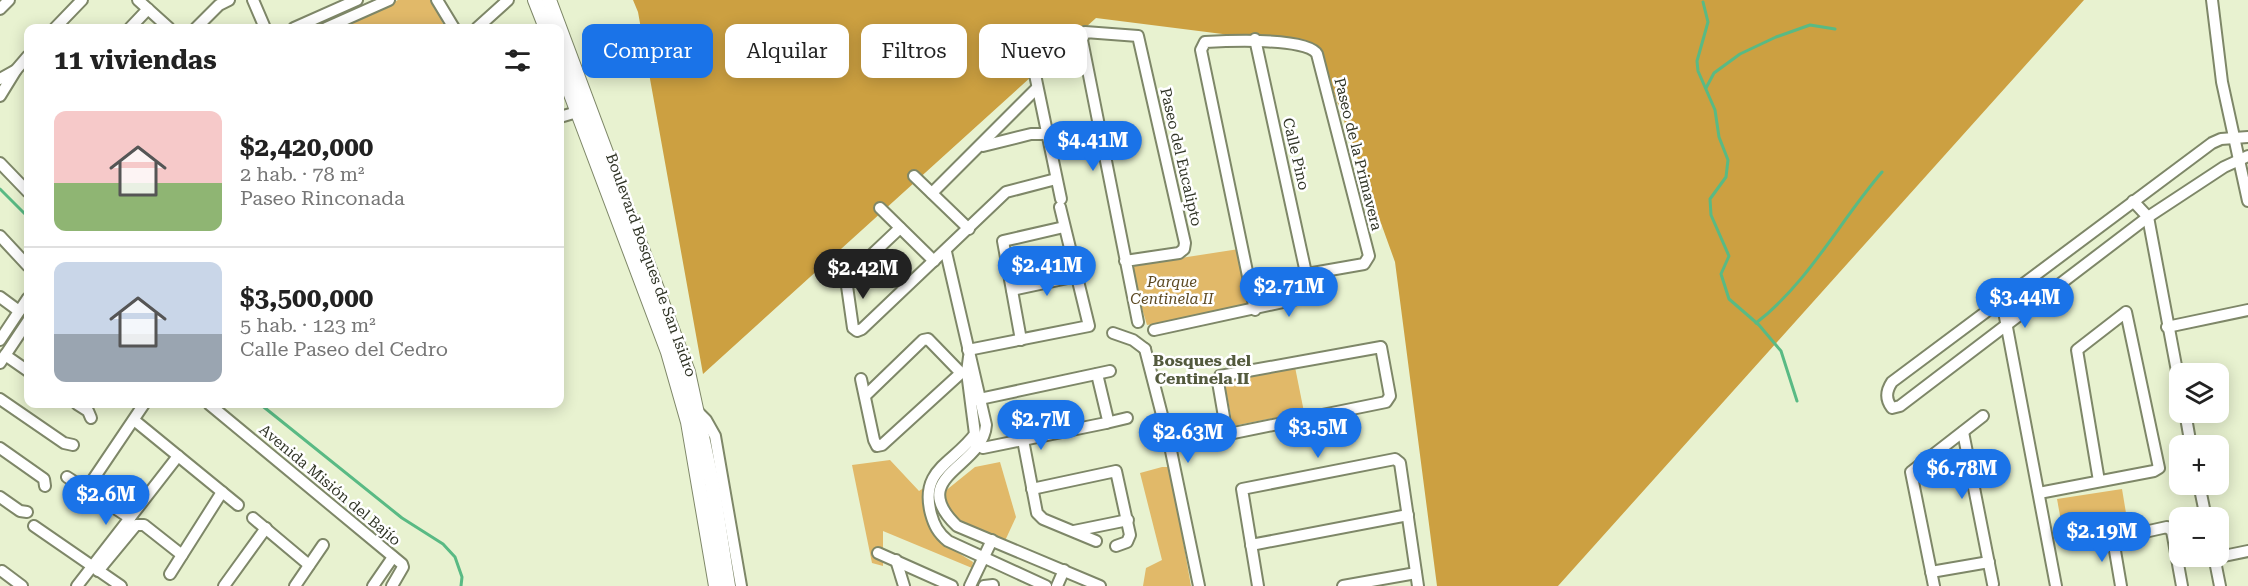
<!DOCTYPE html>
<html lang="es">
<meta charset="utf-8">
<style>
:root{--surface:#fff;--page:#f2f2f2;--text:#222;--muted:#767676;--line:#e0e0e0;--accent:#1a73e8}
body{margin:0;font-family:"Roboto Serif",serif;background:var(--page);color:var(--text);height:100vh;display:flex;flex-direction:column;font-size:22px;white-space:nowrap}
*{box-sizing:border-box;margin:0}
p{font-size:20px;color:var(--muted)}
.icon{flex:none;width:33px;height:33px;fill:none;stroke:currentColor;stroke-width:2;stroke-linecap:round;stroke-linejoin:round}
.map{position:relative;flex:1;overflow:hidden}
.side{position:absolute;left:24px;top:24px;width:540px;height:384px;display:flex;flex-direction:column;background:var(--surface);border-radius:12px;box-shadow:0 3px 15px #0003}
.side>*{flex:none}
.banner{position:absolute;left:582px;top:24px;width:570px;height:54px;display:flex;gap:12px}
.fabs{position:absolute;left:2169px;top:363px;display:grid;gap:12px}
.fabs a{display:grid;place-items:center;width:60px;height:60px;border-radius:12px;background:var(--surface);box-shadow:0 3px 15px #0003;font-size:30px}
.price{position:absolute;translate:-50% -51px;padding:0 14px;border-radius:21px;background:var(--accent);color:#fff;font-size:20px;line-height:39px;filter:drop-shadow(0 2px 3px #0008)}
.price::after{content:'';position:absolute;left:50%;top:36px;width:18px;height:14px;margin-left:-9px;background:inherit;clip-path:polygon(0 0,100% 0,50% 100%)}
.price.current{background:#222;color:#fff}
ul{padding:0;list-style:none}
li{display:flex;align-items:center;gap:18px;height:150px;padding:0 30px}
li+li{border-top:2px solid var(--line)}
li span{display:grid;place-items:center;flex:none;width:168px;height:120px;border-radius:12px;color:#555}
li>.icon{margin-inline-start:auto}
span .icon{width:72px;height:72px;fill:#fffc;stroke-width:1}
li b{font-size:26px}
h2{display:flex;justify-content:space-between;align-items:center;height:72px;padding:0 30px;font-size:26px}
.pill{padding:0 21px;border-radius:12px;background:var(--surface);box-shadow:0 3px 15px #0003;font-size:21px;line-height:54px}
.pill.current{background:var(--accent);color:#fff}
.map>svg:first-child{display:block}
.green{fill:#e1b969}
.forest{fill:#cca041}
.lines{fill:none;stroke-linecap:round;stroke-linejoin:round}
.stream{stroke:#59ba84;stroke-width:3}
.minor-casing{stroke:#7e8768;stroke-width:14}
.secondary-casing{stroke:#7e8768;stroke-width:16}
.minor{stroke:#fff;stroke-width:10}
.secondary{stroke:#fff;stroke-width:14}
.labels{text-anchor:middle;stroke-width:5;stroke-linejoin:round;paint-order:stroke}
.street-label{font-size:15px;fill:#303426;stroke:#fff}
.park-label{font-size:15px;font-style:italic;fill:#5c4922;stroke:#fff}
.neighbourhood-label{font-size:16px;font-weight:bold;fill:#535a3d;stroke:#fff}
</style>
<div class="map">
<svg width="2248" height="586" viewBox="0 0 2248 586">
<rect width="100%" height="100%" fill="#e8f2d0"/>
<g class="green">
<path d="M398,0H432L445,28H344Z"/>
<path d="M1239,249L1251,307L1147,325L1129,266Z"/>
<path d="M1295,367L1304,412L1233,426L1224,381Z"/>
<path d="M890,460L919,491L927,486L930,515L939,541L973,562L972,568L883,531V566L872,563L852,465Z"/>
<path d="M1000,462L1016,517L1004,543L952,521L943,508L944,492L975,467Z"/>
<path d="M1162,467H1170L1191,586H1143L1146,568L1162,560L1140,473Z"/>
<path d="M2122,489L2129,531L2065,543L2057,499Z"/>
</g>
<path class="forest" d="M633,0H2084L1558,586H1437L1395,262L1317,46L1096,18L703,374L638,12Z"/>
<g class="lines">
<g class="stream">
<path d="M1703,2L1708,22L1697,61L1698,71L1715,110L1719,137L1728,160L1726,177L1710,199L1711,215L1729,256L1721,274L1729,299L1759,325L1781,351L1797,401"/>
<path d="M1706,88L1714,73L1740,54L1776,37L1810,25L1835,29"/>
<path d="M0,189L28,217"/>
<path d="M1756,323C1809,282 1839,222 1882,172"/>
<path d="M260,404L402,518L443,544L455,557L462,577L461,586"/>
</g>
<g class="minor-casing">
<g id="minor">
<path d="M138,0L169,28"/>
<path d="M253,0L265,28"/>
<path d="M437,0L454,28"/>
<path d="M2212,0L2222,82L2248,201"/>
<path d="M0,9L9,0"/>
<path d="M55,28L82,0"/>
<path d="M130,28L148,9"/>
<path d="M196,28L219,5L229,0"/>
<path d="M294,28L357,0"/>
<path d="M326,28L389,0"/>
<path d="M477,28L508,0"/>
<path d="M1033,65L1061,199"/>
<path d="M0,79L16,70L28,56"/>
<path d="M0,96L16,70"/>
<path d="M560,117L577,112"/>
<path d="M2248,137L2221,139L2212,143L1892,382C1886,391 1885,399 1892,408L1900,406L2148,217L2224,167L2248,156"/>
<path d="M983,146L1031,134H1047"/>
<path d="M0,163L28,192"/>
<path d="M914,176L969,229"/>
<path d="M932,193L1037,88"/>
<path d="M2133,201L2148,217L2180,387"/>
<path d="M880,208L934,261"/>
<path d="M900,228L846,279L853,328L857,331L862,329L1006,192L1056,179"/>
<path d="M0,236L28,266"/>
<path d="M946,252L986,425C983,468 905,476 957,526L1100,586"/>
<path d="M1125,261L1179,253L1184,249L1185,243L1138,36L1085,32L1082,40L1138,322"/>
<path d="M1012,290L1077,276"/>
<path d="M0,297L19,311"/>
<path d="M2002,301L2056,586"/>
<path d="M1255,310L1201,50L1205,42C1224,41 1308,37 1317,54L1369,256L1364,264L1307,274"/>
<path d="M2167,327L2248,310"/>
<path d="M1154,330L1311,296L1255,39"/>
<path d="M1113,333L1133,340L1145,349"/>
<path d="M0,340L28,298"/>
<path d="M1021,340L1003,241L1064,227"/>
<path d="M1145,349L1170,446L1199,586"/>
<path d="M968,350L1089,326L1060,207"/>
<path d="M5,355L28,371"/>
<path d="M969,357L967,372L975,434C954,463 919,469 931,514C934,525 938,533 948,541L1046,586"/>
<path d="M0,363L28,321"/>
<path d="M861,379L874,440L877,446L882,445L961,373L971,372"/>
<path d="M865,396L923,340L928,339L961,373"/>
<path d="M0,399L64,443L73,445"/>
<path d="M975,400L1110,371"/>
<path d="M77,404L88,411L91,418"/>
<path d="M209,404L402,564L403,567L392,586"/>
<path d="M696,410L706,420L715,436L741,586"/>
<path d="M2185,412L2191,446"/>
<path d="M134,420L238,505"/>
<path d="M1106,423L1127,418"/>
<path d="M1963,432L1993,584"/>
<path d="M1023,440L1037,513L1043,519L1096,541"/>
<path d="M975,444L983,448L1106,423L1108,420L1097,374"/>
<path d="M1170,446L1386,402L1390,396L1381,347L1220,376L1218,382L1227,434"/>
<path d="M0,448L44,479L45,486"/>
<path d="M67,477L130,518"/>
<path d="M2199,484L2206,518"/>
<path d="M1032,489L1116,471L1130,535L1127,542L1116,546"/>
<path d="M86,490L144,404"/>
<path d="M2039,493L2154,471L2159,468L2126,312L2077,350L2099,481"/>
<path d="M0,497L20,511L27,512"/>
<path d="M253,518L309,565"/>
<path d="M34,526L121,586"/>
<path d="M1074,531L1128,520"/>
<path d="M1251,545L1408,515"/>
<path d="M878,553L952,586"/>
<path d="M2214,556L2220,586"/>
<path d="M2214,558L2248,551"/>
<path d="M896,560L904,586"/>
<path d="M2,571L22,586"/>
<path d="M98,571L136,525H144L182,555"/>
<path d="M1931,572L1989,562"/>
<path d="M170,574L222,492"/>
<path d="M77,586L178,456"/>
<path d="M224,586L266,528"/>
<path d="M295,586L323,545"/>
<path d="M373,586L393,557"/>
<path d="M970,586L992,540"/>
<path d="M984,586L993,585"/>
<path d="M1057,586L1064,570"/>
<path d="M1258,586L1242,489L1395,459L1400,463L1418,586"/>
<path d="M1343,586L1416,573"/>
<path d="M1934,586L1911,472L1983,416"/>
<path d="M2121,586L2113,539L2167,527L2172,531L2182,586"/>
</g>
</g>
<g class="secondary-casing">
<g id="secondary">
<path d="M535,0L546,28"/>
<path d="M549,0L688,372L712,483L728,586"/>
<path d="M560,65L668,352L688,422L716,586"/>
</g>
</g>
<use href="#minor" class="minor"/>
<use href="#secondary" class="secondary"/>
</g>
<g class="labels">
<g class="street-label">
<text transform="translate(1296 154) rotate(77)" y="5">Calle Pino</text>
<text transform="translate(1358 154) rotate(76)" y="5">Paseo de la Primavera</text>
<text transform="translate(1181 157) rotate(77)" y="5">Paseo del Eucalipto</text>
<text transform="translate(651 265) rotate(70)" y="5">Boulevard Bosques de San Isidro</text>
<text transform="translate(330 485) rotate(40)" y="5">Avenida Misión del Bajío</text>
</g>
<g class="park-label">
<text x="1172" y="287">Parque<tspan x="1172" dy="17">Centinela II</tspan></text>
</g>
<g class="neighbourhood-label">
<text x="1202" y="366">Bosques del<tspan x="1202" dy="18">Centinela II</tspan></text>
</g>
</g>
</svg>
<div class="fabs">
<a><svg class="icon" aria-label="layers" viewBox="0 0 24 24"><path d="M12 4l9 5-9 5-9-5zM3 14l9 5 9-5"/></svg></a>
<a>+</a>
<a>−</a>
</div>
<b class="price" style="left:1093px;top:172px">$4.41M</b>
<b class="price" style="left:1047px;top:297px">$2.41M</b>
<b class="price current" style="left:863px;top:300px">$2.42M</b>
<b class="price" style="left:1289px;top:318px">$2.71M</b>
<b class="price" style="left:2025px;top:329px">$3.44M</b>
<b class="price" style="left:1041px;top:451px">$2.7M</b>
<b class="price" style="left:1318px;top:459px">$3.5M</b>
<b class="price" style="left:1188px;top:464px">$2.63M</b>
<b class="price" style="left:1962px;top:500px">$6.78M</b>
<b class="price" style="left:106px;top:526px">$2.6M</b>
<b class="price" style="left:2102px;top:563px">$2.19M</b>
<div class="banner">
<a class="pill current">Comprar</a>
<a class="pill">Alquilar</a>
<a class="pill">Filtros</a>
<a class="pill">Nuevo</a>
</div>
<section class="side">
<h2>11 viviendas<svg class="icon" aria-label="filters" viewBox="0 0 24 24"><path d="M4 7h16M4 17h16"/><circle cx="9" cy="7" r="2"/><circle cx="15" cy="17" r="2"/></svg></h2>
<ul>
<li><span style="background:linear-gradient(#f6c9c9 60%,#8fb573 0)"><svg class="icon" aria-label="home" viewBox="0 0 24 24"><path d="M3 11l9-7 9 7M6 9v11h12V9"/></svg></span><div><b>$2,420,000</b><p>2 hab. · 78 m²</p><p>Paseo Rinconada</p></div></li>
<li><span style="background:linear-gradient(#c9d6e8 60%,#9aa5b1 0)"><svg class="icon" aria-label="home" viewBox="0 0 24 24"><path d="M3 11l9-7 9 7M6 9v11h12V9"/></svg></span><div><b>$3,500,000</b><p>5 hab. · 123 m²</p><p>Calle Paseo del Cedro</p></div></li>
</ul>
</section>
</div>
